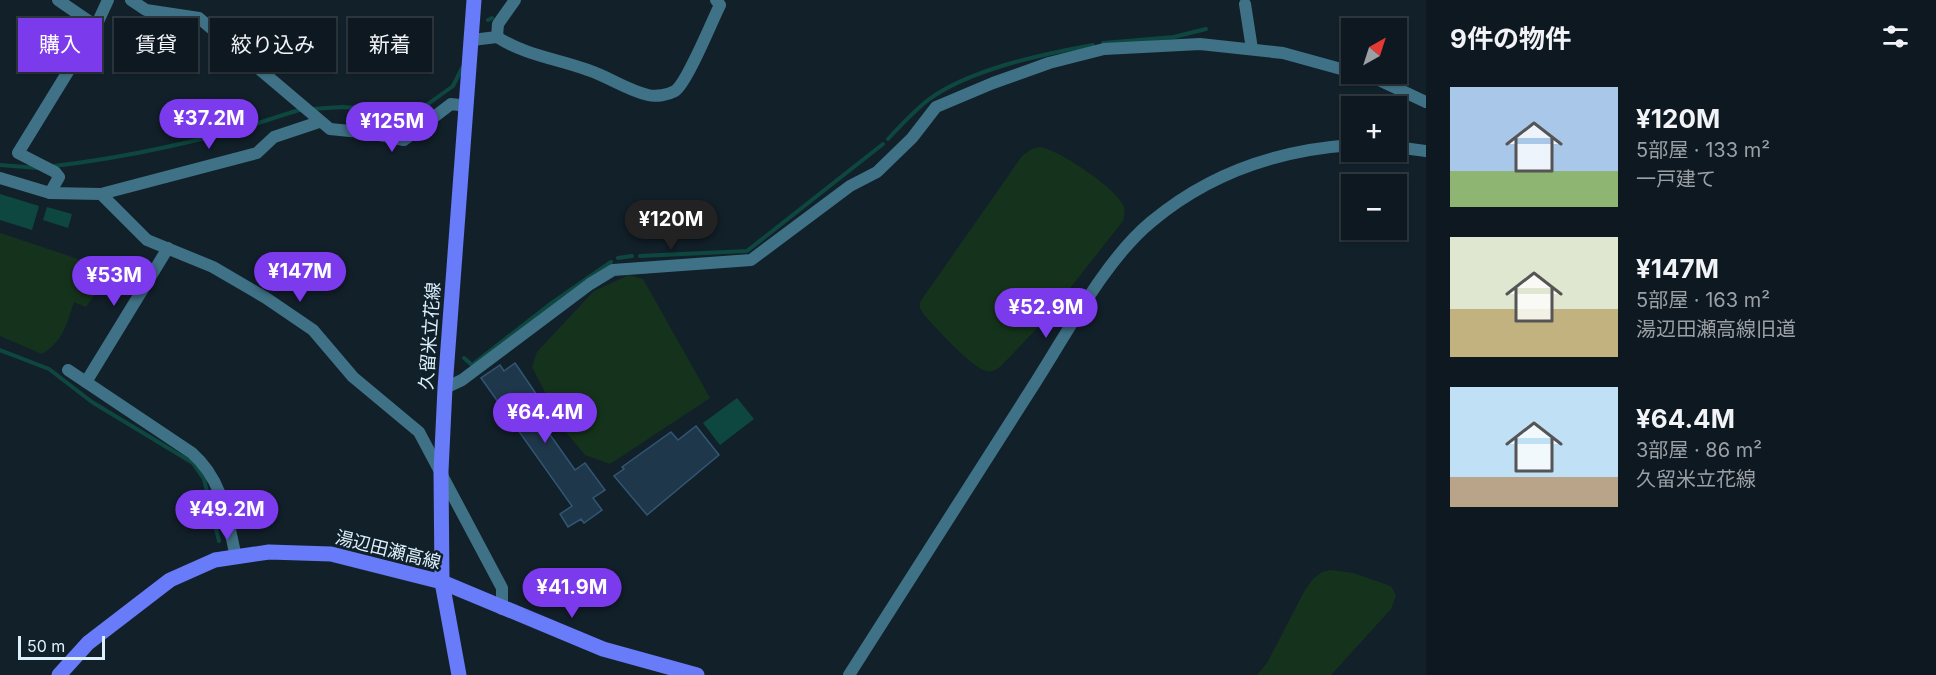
<!DOCTYPE html>
<html lang="ja">
<meta charset="utf-8">
<style>
:root{--surface:#0e1820;--page:#1c252d;--text:#f1f3f6;--muted:#9ba0a5;--line:#2e373e;--accent:#7c3aed}
body{margin:0;font-family:Inter,"Noto Sans JP",sans-serif;background:var(--page);color:var(--text);height:100vh;display:flex;flex-direction:column;font-size:22px;white-space:nowrap}
*{box-sizing:border-box;margin:0}
p{font-size:20px;color:var(--muted)}
.icon{flex:none;width:33px;height:33px;fill:none;stroke:currentColor;stroke-width:2;stroke-linecap:round;stroke-linejoin:round}
.map{position:relative;flex:1;overflow:hidden}
.sheet{display:flex;flex-direction:column;background:var(--surface);width:510px}
.sheet>*{flex:none}
.hud{position:absolute;left:18px;top:18px;width:570px;height:54px;display:flex;gap:12px}
.needle{width:39px;rotate:39deg}
.controls{position:absolute;left:1341px;top:18px;display:grid;gap:12px}
.controls a{display:grid;place-items:center;width:66px;height:66px;border-radius:0px;background:var(--surface);box-shadow:0 2px 4px #0004,0 0 0 2px var(--line);font-size:30px}
.scale{position:absolute;left:18px;bottom:15px;width:87px;box-sizing:border-box;padding-left:6px;border:3px solid #dcf1fd;border-top:0;font-size:16px;line-height:21px;white-space:nowrap;color:#dcf1fd;-webkit-text-stroke:4px #12202a;paint-order:stroke}
.price{position:absolute;translate:-50% -51px;padding:0 14px;border-radius:21px;background:var(--accent);color:#fff;font-size:20px;line-height:39px;filter:drop-shadow(0 2px 3px #0008)}
.price::after{content:'';position:absolute;left:50%;top:36px;width:18px;height:14px;margin-left:-9px;background:inherit;clip-path:polygon(0 0,100% 0,50% 100%)}
.price.selected{background:#222;color:#fff}
ul{padding:0;list-style:none}
li{display:flex;align-items:center;gap:18px;height:150px;padding:0 24px}
li span{display:grid;place-items:center;flex:none;width:168px;height:120px;border-radius:0px;color:#555}
li>.icon{margin-inline-start:auto}
span .icon{width:72px;height:72px;fill:#fffc;stroke-width:1}
li b{font-size:26px}
h2{display:flex;justify-content:space-between;align-items:center;height:72px;padding:0 24px;font-size:26px}
.pill{padding:0 21px;border-radius:0px;background:var(--surface);box-shadow:0 2px 4px #0004,0 0 0 2px var(--line);font-size:21px;line-height:54px}
.pill.selected{background:var(--accent);color:#fff}
main{display:flex;flex:1;min-height:0}
.map>svg:first-child{display:block}
.green{fill:#15331c}
.water{fill:#0e4740}
.lines{fill:none;stroke-linecap:round;stroke-linejoin:round}
.stream{stroke:#0e4740;stroke-width:4}
.building{fill:#1f374a;stroke:#325774;stroke-width:1.5}
.minor{stroke:#3f7286;stroke-width:12}
.major{stroke:#687bf8;stroke-width:15}
.labels{text-anchor:middle;stroke-width:5;stroke-linejoin:round;paint-order:stroke}
.street-label{font-size:18px;fill:#dcf1fd;stroke:#12202a}
</style>
<main>
<div class="map">
<svg width="1426" height="675" viewBox="0 0 1426 675">
<rect width="100%" height="100%" fill="#12202a"/>
<g class="green">
<path d="M1040,147C1059,150 1118,189 1124,207C1125,211 1124,217 1123,221L1044,321L1000,367C995,370 992,372 987,371C971,368 936,327 924,315L920,308V302L1022,156L1032,149Z"/>
<path d="M0,233L78,259L99,288L86,307L74,302C66,326 63,341 42,354L0,336Z"/>
<path d="M629,275L643,279L710,398L610,464L585,455L565,431L532,367L537,352L594,291Z"/>
<path d="M1330,570L1353,573L1391,586L1396,595L1391,609L1331,675H1257L1267,663L1305,590L1313,579L1322,572Z"/>
</g>
<g class="water">
<path d="M0,194L39,206L32,230L0,220Z"/>
<path d="M47,207L72,214L68,228L43,220Z"/>
<path d="M737,398L754,419L720,445L703,423Z"/>
</g>
<g class="lines">
<g class="stream">
<path d="M488,20L492,18"/>
<path d="M1103,43L1174,37L1206,29"/>
<path d="M311,109L343,107L394,111L418,109L428,104L453,86L462,68"/>
<path d="M888,139C901,125 913,112 928,100C970,69 1043,54 1093,45"/>
<path d="M0,165L38,168"/>
<path d="M54,166C113,159 172,147 229,132C254,125 278,116 303,109"/>
<path d="M640,256L747,251L883,144"/>
<path d="M618,258L632,256"/>
<path d="M0,350L49,369L92,402L193,463L204,479L219,541"/>
<path d="M464,358L472,365L549,305L611,262"/>
</g>
</g>
<g class="building">
<path d="M515,363L539,398L529,405L575,470L585,463L605,490L593,498L602,510L584,523L581,519L568,527L560,514L572,506L481,378L500,365L504,371Z"/>
<path d="M696,426L719,455L647,515L614,476L624,469L622,467L671,432L678,440Z"/>
</g>
<g class="lines">
<g class="minor">
<path d="M58,0L96,26"/>
<path d="M131,0L146,10L199,18L330,129L370,133L404,140L451,104L467,106"/>
<path d="M1245,4L1252,49"/>
<path d="M497,37C525,55 558,59 588,70C609,77 627,90 648,95C656,97 668,95 675,91C687,83 712,21 720,5L716,0"/>
<path d="M472,40L497,37L498,24L515,0"/>
<path d="M1358,74L1379,80L1426,102"/>
<path d="M1396,147L1426,151"/>
<path d="M0,178L50,193L101,194L257,153L274,137L319,122"/>
<path d="M50,193L59,177L55,172L18,153L96,26L108,0"/>
<path d="M101,194L147,240L213,267L266,298L313,330L353,377L419,432L502,588V609"/>
<path d="M68,370L192,453C223,480 227,518 236,557"/>
<path d="M86,382L168,248"/>
<path d="M445,388L462,380L590,284L613,270L751,260L850,186L877,172L912,138L936,107L993,83L1049,63L1104,49L1200,44L1283,53L1352,72"/>
<path d="M849,675C912,577 974,478 1037,380C1069,330 1106,259 1151,222C1208,174 1278,150 1352,145"/>
</g>
<g class="major">
<path d="M59,675L88,643L170,580L215,560L269,552L331,554L442,582L603,649L697,675"/>
<path d="M459,675L442,582L441,471L445,388L474,0"/>
</g>
</g>
<g class="labels">
<g class="street-label">
<text transform="translate(430 336) rotate(-86)" y="6">久留米立花線</text>
<text transform="translate(388 550) rotate(14)" y="6">湯辺田瀬高線</text>
</g>
</g>
</svg>
<div class="controls">
<a><svg class="needle" viewBox="-14 -14 28 28"><path d="M0-13l5 13h-10z" fill="#e53935"/><path d="M0 13l5-13h-10z" fill="#9ba0a5"/></svg></a>
<a>+</a>
<a>−</a>
</div>
<div class="scale">50 m</div>
<b class="price" style="left:209px;top:150px">¥37.2M</b>
<b class="price" style="left:392px;top:153px">¥125M</b>
<b class="price selected" style="left:671px;top:251px">¥120M</b>
<b class="price" style="left:300px;top:303px">¥147M</b>
<b class="price" style="left:114px;top:307px">¥53M</b>
<b class="price" style="left:1046px;top:339px">¥52.9M</b>
<b class="price" style="left:545px;top:444px">¥64.4M</b>
<b class="price" style="left:227px;top:541px">¥49.2M</b>
<b class="price" style="left:572px;top:619px">¥41.9M</b>
<div class="hud">
<a class="pill selected">購入</a>
<a class="pill">賃貸</a>
<a class="pill">絞り込み</a>
<a class="pill">新着</a>
</div>
</div>
<section class="sheet">
<h2>9件の物件<svg class="icon" aria-label="filters" viewBox="0 0 24 24"><path d="M4 7h16M4 17h16"/><circle cx="9" cy="7" r="2"/><circle cx="15" cy="17" r="2"/></svg></h2>
<ul>
<li><span style="background:linear-gradient(#a9c7e8 70%,#8fb573 0)"><svg class="icon" aria-label="home" viewBox="0 0 24 24"><path d="M3 11l9-7 9 7M6 9v11h12V9"/></svg></span><div><b>¥120M</b><p>5部屋 · 133 m²</p><p>一戸建て</p></div></li>
<li><span style="background:linear-gradient(#dfe7d0 60%,#c2b280 0)"><svg class="icon" aria-label="home" viewBox="0 0 24 24"><path d="M3 11l9-7 9 7M6 9v11h12V9"/></svg></span><div><b>¥147M</b><p>5部屋 · 163 m²</p><p>湯辺田瀬高線旧道</p></div></li>
<li><span style="background:linear-gradient(#bfe0f5 75%,#b9a48a 0)"><svg class="icon" aria-label="home" viewBox="0 0 24 24"><path d="M3 11l9-7 9 7M6 9v11h12V9"/></svg></span><div><b>¥64.4M</b><p>3部屋 · 86 m²</p><p>久留米立花線</p></div></li>
</ul>
</section>
</main>
